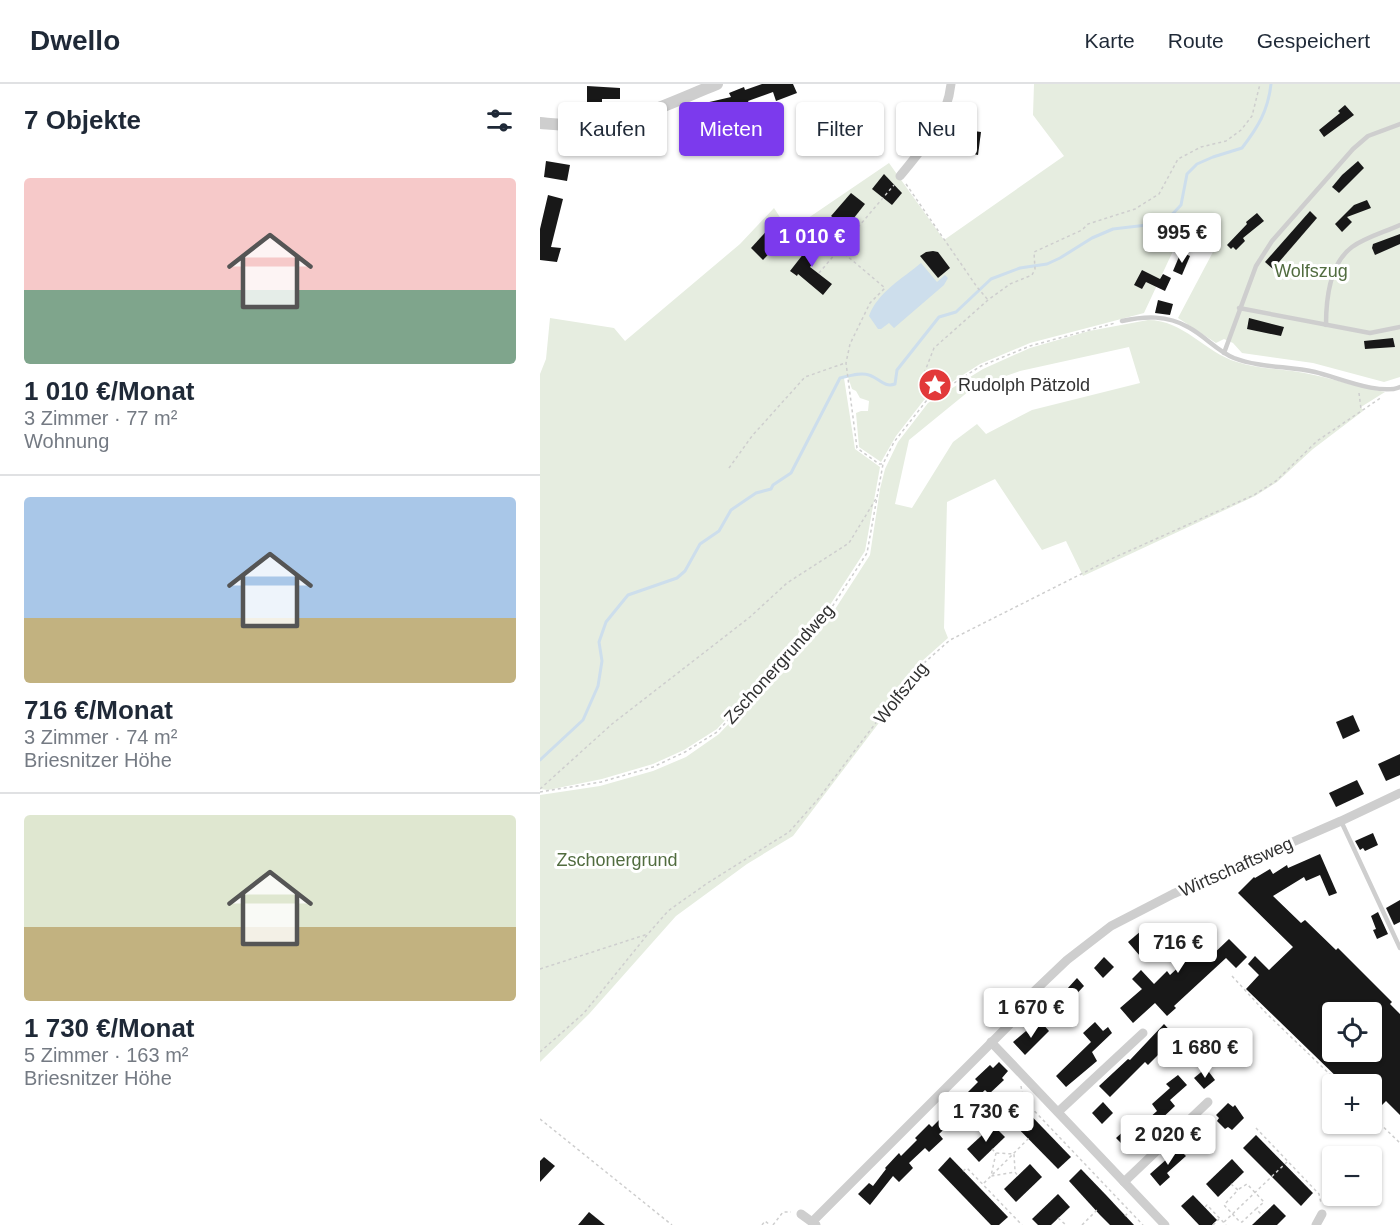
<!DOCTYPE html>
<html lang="de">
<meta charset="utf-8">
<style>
:root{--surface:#fff;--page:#f6f6f7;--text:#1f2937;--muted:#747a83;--line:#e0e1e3;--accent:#7c3aed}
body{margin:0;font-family:Arial,sans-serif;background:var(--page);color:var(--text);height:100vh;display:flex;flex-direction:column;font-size:22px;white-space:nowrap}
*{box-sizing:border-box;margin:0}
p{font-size:20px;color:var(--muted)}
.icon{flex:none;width:33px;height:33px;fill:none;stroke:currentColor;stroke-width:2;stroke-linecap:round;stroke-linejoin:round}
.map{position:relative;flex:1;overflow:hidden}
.sheet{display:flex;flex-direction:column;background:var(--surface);width:540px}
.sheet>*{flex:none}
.hud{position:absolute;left:18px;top:18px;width:570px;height:54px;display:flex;gap:12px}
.tools{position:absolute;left:782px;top:918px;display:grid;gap:12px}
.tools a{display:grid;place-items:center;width:60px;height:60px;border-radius:6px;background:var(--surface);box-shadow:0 2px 4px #0004;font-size:30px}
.price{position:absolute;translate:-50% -51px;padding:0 14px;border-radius:6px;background:#fff;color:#222;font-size:20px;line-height:39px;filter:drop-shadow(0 2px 3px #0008)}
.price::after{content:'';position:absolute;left:50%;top:36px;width:18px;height:14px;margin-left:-9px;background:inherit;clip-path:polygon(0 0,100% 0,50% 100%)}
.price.active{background:var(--accent);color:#fff}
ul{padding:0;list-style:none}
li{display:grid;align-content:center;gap:12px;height:318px;padding:0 24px}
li+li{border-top:2px solid var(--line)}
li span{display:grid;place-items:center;height:186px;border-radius:6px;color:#555}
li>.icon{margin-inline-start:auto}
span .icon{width:108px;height:108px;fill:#fffc;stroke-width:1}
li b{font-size:26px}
h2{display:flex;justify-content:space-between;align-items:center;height:72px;padding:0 24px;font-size:26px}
.pill{padding:0 21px;border-radius:6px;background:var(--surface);box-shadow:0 2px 4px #0004;font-size:21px;line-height:54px}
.pill.active{background:var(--accent);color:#fff}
header{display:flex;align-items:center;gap:36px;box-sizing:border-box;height:84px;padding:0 30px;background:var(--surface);border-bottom:2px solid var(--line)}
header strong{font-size:28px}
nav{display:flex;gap:33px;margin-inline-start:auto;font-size:21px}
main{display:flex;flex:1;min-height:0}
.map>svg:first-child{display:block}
.green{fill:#e6ede0;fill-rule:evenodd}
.water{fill:#cddeec}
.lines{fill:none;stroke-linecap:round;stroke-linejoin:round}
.stream{stroke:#cddeec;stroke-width:3}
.building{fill:#181818;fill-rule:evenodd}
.path{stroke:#cecece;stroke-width:1.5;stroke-dasharray:3 3;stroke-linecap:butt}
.service{stroke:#cecece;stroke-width:4.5}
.minor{stroke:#cecece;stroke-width:9}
.tertiary{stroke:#cecece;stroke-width:12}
.labels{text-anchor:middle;stroke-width:6;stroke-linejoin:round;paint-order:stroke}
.park-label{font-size:18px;fill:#516c3f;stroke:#fff}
.poi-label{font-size:18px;fill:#313131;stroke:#fff;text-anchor:start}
.street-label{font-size:18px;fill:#313131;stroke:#fff}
</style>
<header>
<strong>Dwello</strong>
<nav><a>Karte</a><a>Route</a><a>Gespeichert</a></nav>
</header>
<main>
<section class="sheet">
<h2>7 Objekte<svg class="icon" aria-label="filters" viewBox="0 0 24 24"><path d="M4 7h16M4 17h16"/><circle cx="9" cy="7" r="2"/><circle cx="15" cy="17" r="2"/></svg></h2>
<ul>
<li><span style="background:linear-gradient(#f6c9c9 60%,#7fa58c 0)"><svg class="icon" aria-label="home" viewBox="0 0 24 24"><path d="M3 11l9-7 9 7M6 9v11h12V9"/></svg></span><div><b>1 010 €/Monat</b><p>3 Zimmer · 77 m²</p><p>Wohnung</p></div></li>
<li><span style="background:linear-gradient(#a9c7e8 65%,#c2b280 0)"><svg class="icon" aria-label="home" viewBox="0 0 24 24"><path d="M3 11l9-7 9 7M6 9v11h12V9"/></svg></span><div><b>716 €/Monat</b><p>3 Zimmer · 74 m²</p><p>Briesnitzer Höhe</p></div></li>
<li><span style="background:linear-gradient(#dfe7d0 60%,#c2b280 0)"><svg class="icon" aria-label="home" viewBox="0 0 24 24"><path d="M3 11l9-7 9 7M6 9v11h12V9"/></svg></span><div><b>1 730 €/Monat</b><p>5 Zimmer · 163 m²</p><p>Briesnitzer Höhe</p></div></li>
</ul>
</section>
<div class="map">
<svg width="860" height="1141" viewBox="0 0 860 1141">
<rect width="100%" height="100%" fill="#fff"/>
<g class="green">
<path d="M494,0H860V293L844,298L773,279L702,269L693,259L684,255L676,259L638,234L674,166L640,152L604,229L490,259L440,280L384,316L356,352L341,378L319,363L316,329L321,327H328L329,317L320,314L316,307L312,305L308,293L304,294L315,365L340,383L325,467L288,524L177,645L144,666L113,680L62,695L8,706L0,705V290L6,275L10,234L74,244L85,257L200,160L234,124L249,147L349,79L404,156L524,72L493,31Z"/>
<path d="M608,236C644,236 664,268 697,278C722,286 749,285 774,291C798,296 821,304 845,308L821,323L823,327L773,365L737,398L715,412L543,492L526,457L502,466L455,395L407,418L404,544L408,554L372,586L350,614L354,619L253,752L207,780L136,832L49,930L0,978V711L60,702L113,687L146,673L179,650L292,530L330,471L340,405L345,385L358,358L388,319L443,285L490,264L549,247ZM589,263L600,299L492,326L446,350L437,340L413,358L372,424L355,420L369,356L434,303L480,287Z"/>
</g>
<path class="water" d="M381,179L397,198L405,191L408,194L404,201L354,244L349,239L341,245H338L329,232C337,209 363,194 381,179Z"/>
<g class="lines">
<path class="stream" d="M0,676L43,636L58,602L62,577L59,558L66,538L79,522L88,511L137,494L145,487L160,460L179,447L191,426L216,409L231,405L233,401L251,389L300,294C309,292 320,288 329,291C339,294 344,304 355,300L357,286L399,233L416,228L451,195L480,184L507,180L520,174L552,154L573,145L624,139L641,121L647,90L657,80L673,73L702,64C718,43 728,27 731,0"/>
</g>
<g class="building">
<path d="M222,0H253L257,9L236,17L233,8L208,17L209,19L195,25L194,22L167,28L165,19L191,13L189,9L204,3L205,6Z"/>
<path d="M47,2L80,4V15H62V19L47,18Z"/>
<path d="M311,19L319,31L309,38L301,27Z"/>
<path d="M805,21L814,31L784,53L779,46L800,29L798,27Z"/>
<path d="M427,46L441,48L438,71L424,68Z"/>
<path d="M6,77L30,81L27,97L4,93Z"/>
<path d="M818,77L824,84L799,109L792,103L802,91Z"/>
<path d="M344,90L362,109L352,121L332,105Z"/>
<path d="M311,109L325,120L306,144L291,132Z"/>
<path d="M8,111L23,115L11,163L21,164L17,178L0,176V145Z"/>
<path d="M827,116L831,124L807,133L812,138L802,148L795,140L814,121Z"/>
<path d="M770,127L777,134L733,185L725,178Z"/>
<path d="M717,129L724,137L703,154L705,157L696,166L693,163L691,165L687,161L707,140L706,138Z"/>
<path d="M231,142L242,156L223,176L211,164Z"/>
<path d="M860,150V160L835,171L832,164L833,160Z"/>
<path d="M275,155L285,163L270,183L292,200L283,211L258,190L257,192L250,187Z"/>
<path d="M393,167L398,168L410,184L398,194L380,172L386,168Z"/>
<path d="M641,168L650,172L642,191L633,187Z"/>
<path d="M602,186L620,195L623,190L631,194L625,207L606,198L602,205L594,201Z"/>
<path d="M618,216L633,220L630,231L615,229Z"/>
<path d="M709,234L744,243L741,252L707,245Z"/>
<path d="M853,254L855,263L825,265L824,257Z"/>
<path d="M813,631L820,647L803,655L796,638Z"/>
<path d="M860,670V691L846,697L838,680Z"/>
<path d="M817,696L824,710L796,723L789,709Z"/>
<path d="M833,749L838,761L825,767L823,764L820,766L815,757Z"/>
<path d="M780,770L797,809L789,812L780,791L766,797L764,793L733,812L761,839L765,836L796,866L798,864L852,918L850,920L860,930V1031L846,1017L831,1032V1000H804L706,905L719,891L708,880L715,872L729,886L753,863L698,809L714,793L715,794L730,785L733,790L747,781L748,784ZM792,928H842L831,939V968H792Z"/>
<path d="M860,816V838L854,841L846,824Z"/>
<path d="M838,828L848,850L837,855L833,846L836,845L831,832Z"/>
<path d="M634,839L669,874L689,855L707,873L696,884L686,874L634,922L636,924L627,932L615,919L593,939L580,924L602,905L592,895L601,886L614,900L627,887L630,891L644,878L627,861L625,863L617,856Z"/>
<path d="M601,847L613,862L600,872L588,858Z"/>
<path d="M564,873L574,883L563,894L554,884Z"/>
<path d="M537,894L544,902L529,918L533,922L527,928L524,925L518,931L511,924L528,907L527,905Z"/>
<path d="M555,938L563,947L568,943L572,949L552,968L557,977L526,1003L516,992L551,958L543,949Z"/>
<path d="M502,939L509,947L485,971L473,958L486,947L490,951Z"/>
<path d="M624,940L636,953L608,981L605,978L570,1013L559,1002L588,975L590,976Z"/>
<path d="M459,978L468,987L462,994L464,996L449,1010L445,1006L429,1021L434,1026L418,1040L414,1036L399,1050L403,1055L389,1068L385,1064L369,1079L373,1084L359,1098L353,1092L330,1121L318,1110L329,1099L333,1102L346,1085L345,1084L359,1069L361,1072L377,1056L375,1054L389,1040L392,1043L407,1028L404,1025L419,1011L422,1014L438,998L435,995L450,981L453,984Z"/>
<path d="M666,984L675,996L664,1005L654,994Z"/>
<path d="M638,991L647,1001L630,1016L635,1022L617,1039L625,1048L614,1058L611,1054L597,1067L593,1063L589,1067L576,1054L587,1044L592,1049L617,1027L612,1020L630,1004L626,1000Z"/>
<path d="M474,1014L531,1073L518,1085L461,1027Z"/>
<path d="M563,1018L573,1029L562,1040L552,1029Z"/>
<path d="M688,1019L693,1023L695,1021L704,1034L692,1046L688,1043L685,1045L677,1037L679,1034L676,1031Z"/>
<path d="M659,1038L670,1050L658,1061L647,1049Z"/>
<path d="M453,1041L465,1053L439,1078L427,1065Z"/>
<path d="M716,1051L773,1109L761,1122L703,1064Z"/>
<path d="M636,1062L646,1072L627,1089L630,1093L620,1102L610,1090L628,1074L626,1071Z"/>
<path d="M4,1073L15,1082L0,1098V1077Z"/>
<path d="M410,1073L468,1133L459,1141H451L398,1086Z"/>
<path d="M692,1075L704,1088L678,1113L666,1100Z"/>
<path d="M490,1080L502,1093L476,1118L464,1105Z"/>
<path d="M541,1085L566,1111L594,1141H570L560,1131L529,1097Z"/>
<path d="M518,1110L530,1123L511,1141H498L492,1135Z"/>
<path d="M653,1111L677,1136L672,1141H659L641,1122Z"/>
<path d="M734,1120L746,1132L737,1141H712Z"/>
<path d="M49,1128L65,1141H38Z"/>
</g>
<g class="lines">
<g class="path">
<path d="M387,29L391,33"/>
<path d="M366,100L437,203L448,216"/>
<path d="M300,166L345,204L330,219L310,260L306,279L317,364L339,380H343"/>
<path d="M279,189L354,101"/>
<path d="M819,309L821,325"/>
<path d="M392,312L385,287L394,264L448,216L470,200L492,191L495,185L494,168L542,146L548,140L595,125L619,110L638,75L661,63L686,57L701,46L712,32L720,0"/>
<path d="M189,384L212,352L265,293L305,279"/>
<path d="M0,705L72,640L210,533L247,499L309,459L337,413"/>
<path d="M0,708L61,698L113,683L145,668L177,648L290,526L327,469L343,380L354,358L387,316L441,282L490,262L575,239"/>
<path d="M0,885L108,850"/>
<path d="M692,892L726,929L800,1000"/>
<path d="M0,968L44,929L108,850L128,827L166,800L249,748L279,714L375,587L410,556L571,475L714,411L736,397L777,357L842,313"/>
<path d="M481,1002L483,1015L603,1141"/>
<path d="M486,1027L490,1023"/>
<path d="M831,1031L860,1059"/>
<path d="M0,1035L132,1141"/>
<path d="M716,1044L779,1110L781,1119"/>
<path d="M452,1065L456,1069L474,1070L475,1087"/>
<path d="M456,1069L451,1092L475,1088L478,1092"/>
<path d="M423,1087L427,1084L482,1141"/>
<path d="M444,1099L490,1053"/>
<path d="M691,1100L698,1106L684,1121L700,1138H702L716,1125"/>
<path d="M699,1105L707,1100L724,1118L716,1125L722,1131"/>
<path d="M665,1123L667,1121L686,1141"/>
<path d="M585,1132L589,1128"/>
<path d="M518,1134L526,1141"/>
<path d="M684,1138L747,1078"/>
<path d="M222,1141L225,1137L230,1141"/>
<path d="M233,1141L243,1128H251"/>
<path d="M542,1141L558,1125"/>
<path d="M673,1141L679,1135"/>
</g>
<g class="service">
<path d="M699,224L830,249L860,243"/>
<path d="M582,237C605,232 627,231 648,243C665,252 677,267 694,274C720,284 749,282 775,288C797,293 840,312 860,303"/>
<path d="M786,241C786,215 789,180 812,163C826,153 845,148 860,141"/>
<path d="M684,269L716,182L732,157L813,65L828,52L860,40"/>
<path d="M801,737L860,864"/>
</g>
<g class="minor">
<path d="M360,92C383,64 407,37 411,0"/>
<path d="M451,958L625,1141"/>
<path d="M518,1028L603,949"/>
<path d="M584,1098L668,1018"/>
<path d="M261,1130L276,1141"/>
<path d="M272,1138L469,941L485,916L527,876L571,842L633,810L801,737L860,709"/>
<path d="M776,1141L782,1130"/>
</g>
<path class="tertiary" d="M0,39C23,41 47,44 71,39C107,31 142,14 177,0"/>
</g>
<defs>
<g id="sight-disc" transform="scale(1.725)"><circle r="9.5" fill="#e2393a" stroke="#fff"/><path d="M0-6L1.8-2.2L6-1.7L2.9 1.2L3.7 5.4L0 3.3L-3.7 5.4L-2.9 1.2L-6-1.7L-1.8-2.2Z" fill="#fff"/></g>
</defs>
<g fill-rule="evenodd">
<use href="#sight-disc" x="395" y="301"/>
</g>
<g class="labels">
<g class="park-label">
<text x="771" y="193">Wolfszug</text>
<text x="77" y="782">Zschonergrund</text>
</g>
<g class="poi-label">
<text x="418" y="307">Rudolph Pätzold</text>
</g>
<g class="street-label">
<text transform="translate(239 580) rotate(-48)" y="6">Zschonergrundweg</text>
<text transform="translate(361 609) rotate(-51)" y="6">Wolfszug</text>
<text transform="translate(696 783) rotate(-24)" y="6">Wirtschaftsweg</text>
</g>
</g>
</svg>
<div class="tools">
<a><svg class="icon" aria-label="locate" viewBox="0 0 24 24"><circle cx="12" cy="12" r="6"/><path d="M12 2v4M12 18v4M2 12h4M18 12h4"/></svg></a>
<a>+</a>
<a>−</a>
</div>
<b class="price" style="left:642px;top:180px">995 €</b>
<b class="price active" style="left:272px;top:184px">1 010 €</b>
<b class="price" style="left:638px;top:890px">716 €</b>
<b class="price" style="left:491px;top:955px">1 670 €</b>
<b class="price" style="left:665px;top:995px">1 680 €</b>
<b class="price" style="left:446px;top:1059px">1 730 €</b>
<b class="price" style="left:628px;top:1082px">2 020 €</b>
<div class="hud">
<a class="pill">Kaufen</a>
<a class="pill active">Mieten</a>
<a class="pill">Filter</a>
<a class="pill">Neu</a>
</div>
</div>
</main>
